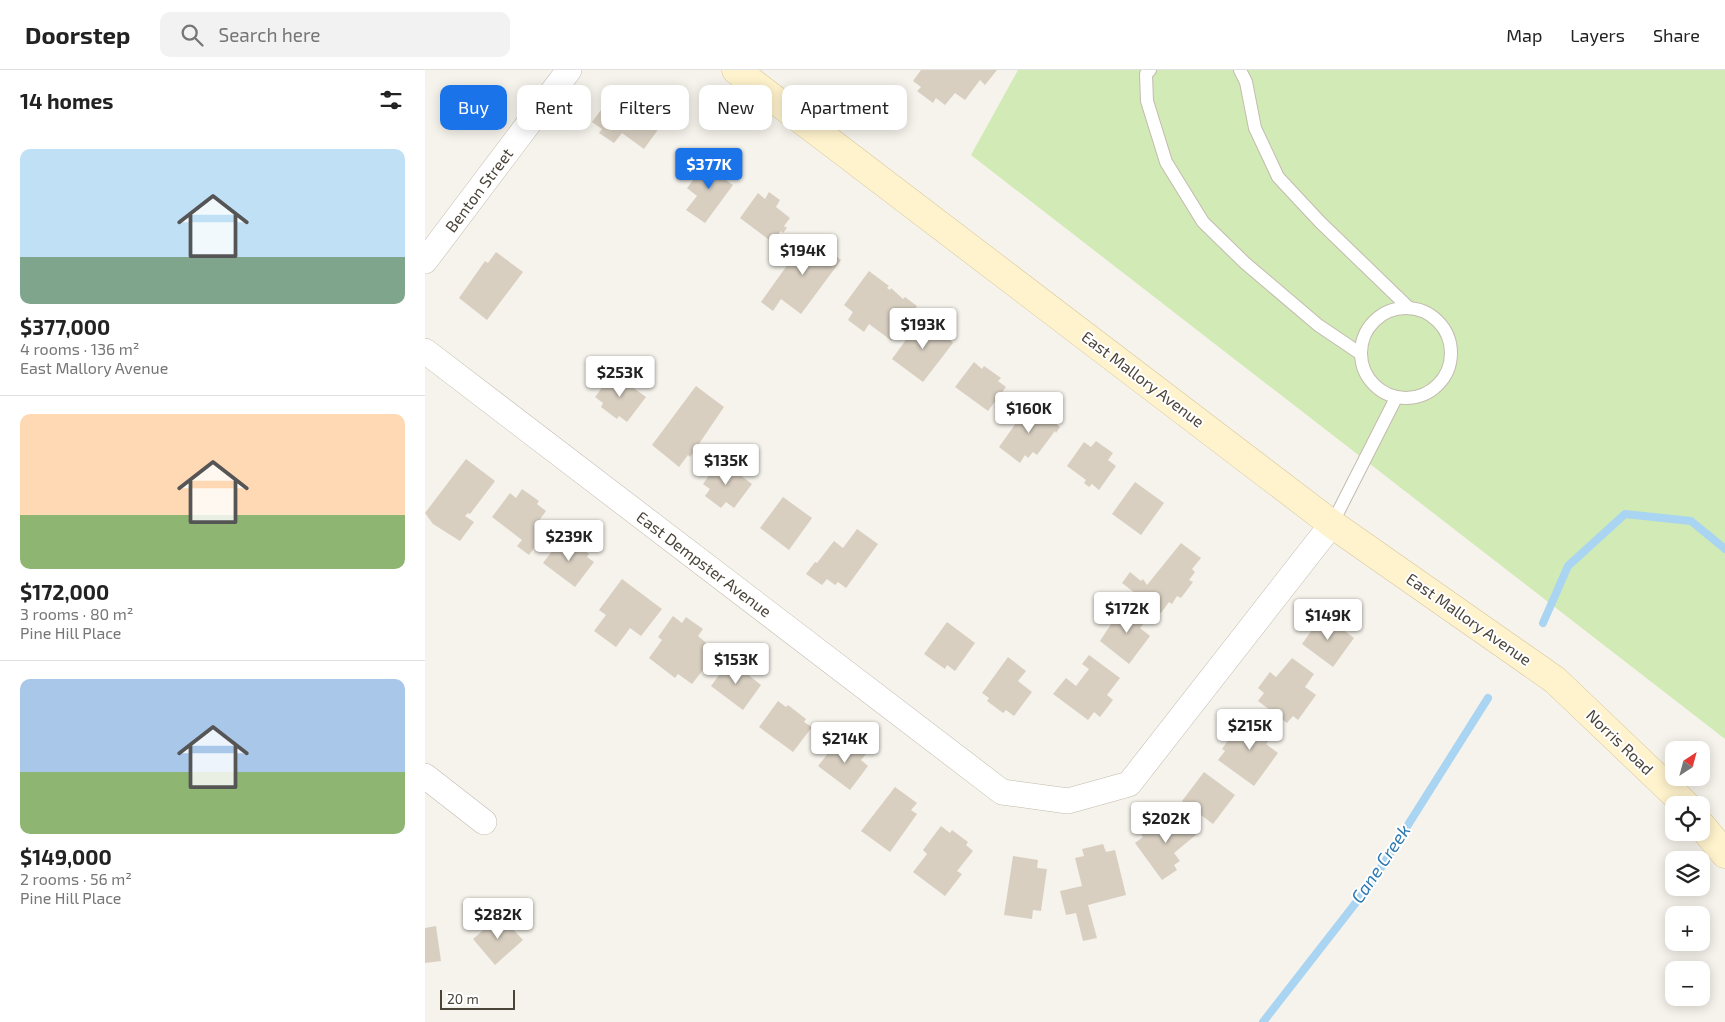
<!DOCTYPE html>
<meta charset="utf-8">
<style>
:root{--surface:#fff;--page:#f2f2f2;--text:#222;--muted:#767676;--line:#e0e0e0;--accent:#1a73e8}
body{margin:0;font-family:"Exo 2",sans-serif;background:var(--page);color:var(--text);height:100vh;display:flex;flex-direction:column;font-size:19px;white-space:nowrap}
*{box-sizing:border-box;margin:0}
p{font-size:16px;color:var(--muted)}
.icon{flex:none;width:28px;height:28px;fill:none;stroke:currentColor;stroke-width:2;stroke-linecap:round;stroke-linejoin:round}
.map{position:relative;flex:1;overflow:hidden}
.panel{display:flex;flex-direction:column;background:var(--surface);width:425px}
.panel>*{flex:none}
.guide{position:absolute;left:15px;top:15px;width:475px;height:45px;display:flex;gap:10px}
.needle{width:32px;rotate:36deg}
.tools{position:absolute;left:1240px;top:671px;display:grid;gap:10px}
.tools a{display:grid;place-items:center;width:45px;height:45px;border-radius:10px;background:var(--surface);box-shadow:0 2px 12px #0003;font-size:25px}
.scale{position:absolute;left:15px;bottom:12px;width:75px;box-sizing:border-box;padding-left:5px;border:2px solid #4b4439;border-top:0;font-size:14px;line-height:18px;white-space:nowrap;color:#4b4439;-webkit-text-stroke:4px #fff;paint-order:stroke}
.price{position:absolute;translate:-50% -42px;padding:0 11px;border-radius:5px;background:#fff;color:#222;font-size:16px;line-height:32px;filter:drop-shadow(0 1px 2px #0008)}
.price::after{content:'';position:absolute;left:50%;top:30px;width:15px;height:11px;margin-left:-8px;background:inherit;clip-path:polygon(0 0,100% 0,50% 100%)}
.price.on{background:var(--accent);color:#fff}
ul{padding:0;list-style:none}
li{display:grid;align-content:center;gap:10px;height:265px;padding:0 20px}
li+li{border-top:1px solid var(--line)}
li span{display:grid;place-items:center;height:155px;border-radius:10px;color:#555}
li>.icon{margin-inline-start:auto}
span .icon{width:90px;height:90px;fill:#fffc;stroke-width:1}
li b{font-size:21px}
h2{display:flex;justify-content:space-between;align-items:center;height:60px;padding:0 20px;font-size:21px}
.tag{padding:0 18px;border-radius:10px;background:var(--surface);box-shadow:0 2px 12px #0003;font-size:18px;line-height:45px}
.tag.on{background:var(--accent);color:#fff}
header{display:flex;align-items:center;gap:30px;box-sizing:border-box;height:70px;padding:0 25px;background:var(--surface);border-bottom:1px solid var(--line)}
header strong{font-size:24px}
nav{display:flex;gap:28px;margin-inline-start:auto;font-size:18px}
.search{width:350px;height:45px;background:var(--page);display:flex;align-items:center;gap:12px;box-sizing:border-box;padding:0 18px;border-radius:10px;color:var(--muted);font-size:19px}
main{display:flex;flex:1;min-height:0}
.map>svg:first-child{display:block}
.green{fill:#d2eab5}
.lines{fill:none;stroke-linecap:round;stroke-linejoin:round}
.stream{stroke:#a9d4f2;stroke-width:8}
.building{fill:#d8cfc1}
.lane-casing{stroke:#c2bbae;stroke-width:14}
.street-casing{stroke:#c2bbae;stroke-width:26}
.secondary-casing{stroke:#d6c79b;stroke-width:29}
.lane{stroke:#fff;stroke-width:12}
.street{stroke:#fff;stroke-width:25}
.secondary{stroke:#fff3cd;stroke-width:28}
.labels{text-anchor:middle;stroke-width:4;stroke-linejoin:round;paint-order:stroke}
.street-label{font-size:16px;fill:#4b4439;stroke:#fff}
.water-label{font-size:18px;font-style:italic;fill:#2e7ab2;stroke:#fff}
</style>
<header>
<strong>Doorstep</strong>
<div class="search"><svg class="icon" aria-label="search" viewBox="0 0 24 24"><circle cx="10" cy="10" r="6"/><path d="M15 15l6 6"/></svg>Search here</div>
<nav><a>Map</a><a>Layers</a><a>Share</a></nav>
</header>
<main>
<section class="panel">
<h2>14 homes<svg class="icon" aria-label="filters" viewBox="0 0 24 24"><path d="M4 7h16M4 17h16"/><circle cx="9" cy="7" r="2"/><circle cx="15" cy="17" r="2"/></svg></h2>
<ul>
<li><span style="background:linear-gradient(#bfe0f5 70%,#7fa58c 0)"><svg class="icon" aria-label="home" viewBox="0 0 24 24"><path d="M3 11l9-7 9 7M6 9v11h12V9"/></svg></span><div><b>$377,000</b><p>4 rooms · 136 m²</p><p>East Mallory Avenue</p></div></li>
<li><span style="background:linear-gradient(#ffd9b3 65%,#8fb573 0)"><svg class="icon" aria-label="home" viewBox="0 0 24 24"><path d="M3 11l9-7 9 7M6 9v11h12V9"/></svg></span><div><b>$172,000</b><p>3 rooms · 80 m²</p><p>Pine Hill Place</p></div></li>
<li><span style="background:linear-gradient(#a9c7e8 60%,#8fb573 0)"><svg class="icon" aria-label="home" viewBox="0 0 24 24"><path d="M3 11l9-7 9 7M6 9v11h12V9"/></svg></span><div><b>$149,000</b><p>2 rooms · 56 m²</p><p>Pine Hill Place</p></div></li>
</ul>
</section>
<div class="map">
<svg width="1300" height="952" viewBox="0 0 1300 952">
<rect width="100%" height="100%" fill="#f6f3ec"/>
<path class="green" d="M593,0H1300V669L546,85Z"/>
<g class="lines">
<g class="stream">
<path d="M1118,553L1143,496L1200,444L1266,451L1300,479"/>
<path d="M838,952L947,812L1063,628"/>
</g>
</g>
<g class="building">
<path d="M496,0H572L560,15L555,10L540,30L530,23L520,35L511,28L508,33L492,21L496,17L488,11Z"/>
<path d="M191,20L199,26L201,22L213,31L211,35L237,54L219,79L197,63L189,73L174,63L177,59L167,52Z"/>
<path d="M286,87L306,103L301,110L308,115L280,153L261,140L272,126L262,118Z"/>
<path d="M344,122L355,130L351,137L365,148L359,156L362,158L358,163L356,161L347,172L315,148L333,123L340,129Z"/>
<path d="M383,166L390,171L392,168L410,181L408,184L416,190L376,244L356,229L348,241L336,232Z"/>
<path d="M71,182L98,202L62,250L34,228L60,191L63,193Z"/>
<path d="M444,201L464,216L462,218L465,220L466,218L478,229L480,227L492,236L467,271L444,254L439,262L423,250L428,242L419,235Z"/>
<path d="M496,249L520,264L528,273L498,312L467,289Z"/>
<path d="M549,292L557,299L559,296L576,308L573,311L581,317L563,341L530,317Z"/>
<path d="M188,303L221,327L202,352L194,346L192,349L176,337L178,333L170,327Z"/>
<path d="M271,316L299,337L265,387L263,385L254,397L227,375Z"/>
<path d="M606,332L628,349L627,350L635,357L631,363L630,361L612,385L608,382L603,388L600,385L595,393L574,377Z"/>
<path d="M671,371L688,383L683,390L691,396L674,420L667,414L664,417L659,413L661,410L642,396L659,372L666,377Z"/>
<path d="M41,389L70,411L45,444L43,443L40,446L49,452L35,471L8,454L0,443Z"/>
<path d="M295,390L327,414L309,438L301,432L296,438L280,426L285,419L278,414Z"/>
<path d="M710,412L739,433L716,465L687,444Z"/>
<path d="M97,419L114,431L112,434L121,441L113,452L123,459L104,485L92,476L97,470L67,447L85,423L91,428Z"/>
<path d="M358,427L387,448L364,480L335,458Z"/>
<path d="M432,459L453,474L421,518L413,512L410,515L402,509L397,515L381,504L390,492L392,493L409,471L418,478Z"/>
<path d="M137,468L145,474L147,471L164,484L162,487L169,492L150,517L118,493Z"/>
<path d="M756,473L776,488L767,499L770,502L764,510L768,512L756,528L752,526L747,534L744,532L736,543L697,513L705,502L716,511L718,509L722,515Z"/>
<path d="M197,509L237,539L216,566L205,558L191,577L169,561L181,545L174,540Z"/>
<path d="M706,534L724,547L715,558L725,566L704,594L675,571L694,542L698,544Z"/>
<path d="M898,544L929,568L908,597L877,574Z"/>
<path d="M248,546L257,553L261,547L278,559L273,566L292,582L267,614L253,604L250,608L224,588L237,570L233,567Z"/>
<path d="M522,552L550,573L530,601L522,595L520,599L499,584Z"/>
<path d="M664,585L695,608L682,625L688,630L675,647L669,642L663,650L628,624L641,608L651,616L664,599L657,594Z"/>
<path d="M583,587L601,601L593,611L607,622L589,646L581,640L578,643L562,631L564,628L557,623Z"/>
<path d="M867,588L889,604L880,617L891,625L873,650L868,646L862,653L833,631L839,623L833,618L845,602L851,607Z"/>
<path d="M305,590L319,598L317,600L336,615L318,640L286,616Z"/>
<path d="M353,631L361,637L363,635L381,649L379,652L387,657L368,682L334,657Z"/>
<path d="M829,644L851,661L841,674L853,683L829,716L793,690L800,681L797,679L809,662L812,665Z"/>
<path d="M424,671L441,684L436,690L443,696L425,720L393,696L412,672L420,677Z"/>
<path d="M779,702L810,725L788,754L757,731Z"/>
<path d="M470,717L492,733L486,740L492,744L465,782L436,761Z"/>
<path d="M756,742L772,764L749,783L755,791L749,795L752,800L737,810L710,773L718,767L716,764L734,751L737,754Z"/>
<path d="M516,756L525,763L527,760L543,772L541,775L548,781L532,801L537,804L520,826L488,802L502,784L498,780Z"/>
<path d="M678,774L681,782L690,780L701,825L663,835L672,868L658,871L651,843L641,845L635,821L657,816L650,788L659,786L657,779Z"/>
<path d="M588,786L613,790L612,798L622,799L616,841L608,840L607,849L579,845Z"/>
<path d="M75,845L98,870L70,895L48,869Z"/>
<path d="M11,856L16,891L0,893V858Z"/>
</g>
<g class="lines">
<g class="lane-casing">
<g id="lane">
<path d="M725,0L721,4L722,31L741,92L778,152L820,193L893,255L936,284"/>
<path d="M815,0L821,12L830,58L853,107L895,152L984,238"/>
<circle cx="981" cy="283" r="45"/>
<path d="M907,454L971,328"/>
</g>
</g>
<g class="street-casing">
<g id="street">
<path d="M0,191L144,0"/>
<path d="M0,281L577,722L643,731L704,714L907,454"/>
<path d="M0,706L59,752"/>
</g>
</g>
<g class="secondary-casing">
<g id="secondary">
<path d="M311,0L907,454L1130,610L1261,735"/>
<path d="M1276,755L1300,784"/>
</g>
</g>
<use href="#lane" class="lane"/>
<use href="#street" class="street"/>
<use href="#secondary" class="secondary"/>
</g>
<g class="labels">
<g class="street-label">
<text transform="translate(54 120) rotate(-53)" y="6">Benton Street</text>
<text transform="translate(718 309) rotate(37)" y="6">East Mallory Avenue</text>
<text transform="translate(279 494) rotate(37)" y="6">East Dempster Avenue</text>
<text transform="translate(1044 549) rotate(35)" y="6">East Mallory Avenue</text>
<text transform="translate(1195 672) rotate(44)" y="6">Norris Road</text>
</g>
<g class="water-label">
<text transform="translate(956 794) rotate(-56)" y="6">Cane Creek</text>
</g>
</g>
</svg>
<div class="tools">
<a><svg class="needle" viewBox="-14 -14 28 28"><path d="M0-13l5 13h-10z" fill="#e53935"/><path d="M0 13l5-13h-10z" fill="#767676"/></svg></a>
<a><svg class="icon" aria-label="locate" viewBox="0 0 24 24"><circle cx="12" cy="12" r="6"/><path d="M12 2v4M12 18v4M2 12h4M18 12h4"/></svg></a>
<a><svg class="icon" aria-label="layers" viewBox="0 0 24 24"><path d="M12 4l9 5-9 5-9-5zM3 14l9 5 9-5"/></svg></a>
<a>+</a>
<a>−</a>
</div>
<div class="scale">20 m</div>
<b class="price on" style="left:284px;top:120px">$377K</b>
<b class="price" style="left:378px;top:206px">$194K</b>
<b class="price" style="left:498px;top:280px">$193K</b>
<b class="price" style="left:195px;top:328px">$253K</b>
<b class="price" style="left:604px;top:364px">$160K</b>
<b class="price" style="left:301px;top:416px">$135K</b>
<b class="price" style="left:144px;top:492px">$239K</b>
<b class="price" style="left:702px;top:564px">$172K</b>
<b class="price" style="left:903px;top:571px">$149K</b>
<b class="price" style="left:311px;top:615px">$153K</b>
<b class="price" style="left:825px;top:681px">$215K</b>
<b class="price" style="left:420px;top:694px">$214K</b>
<b class="price" style="left:741px;top:774px">$202K</b>
<b class="price" style="left:73px;top:870px">$282K</b>
<div class="guide">
<a class="tag on">Buy</a>
<a class="tag">Rent</a>
<a class="tag">Filters</a>
<a class="tag">New</a>
<a class="tag">Apartment</a>
</div>
</div>
</main>
